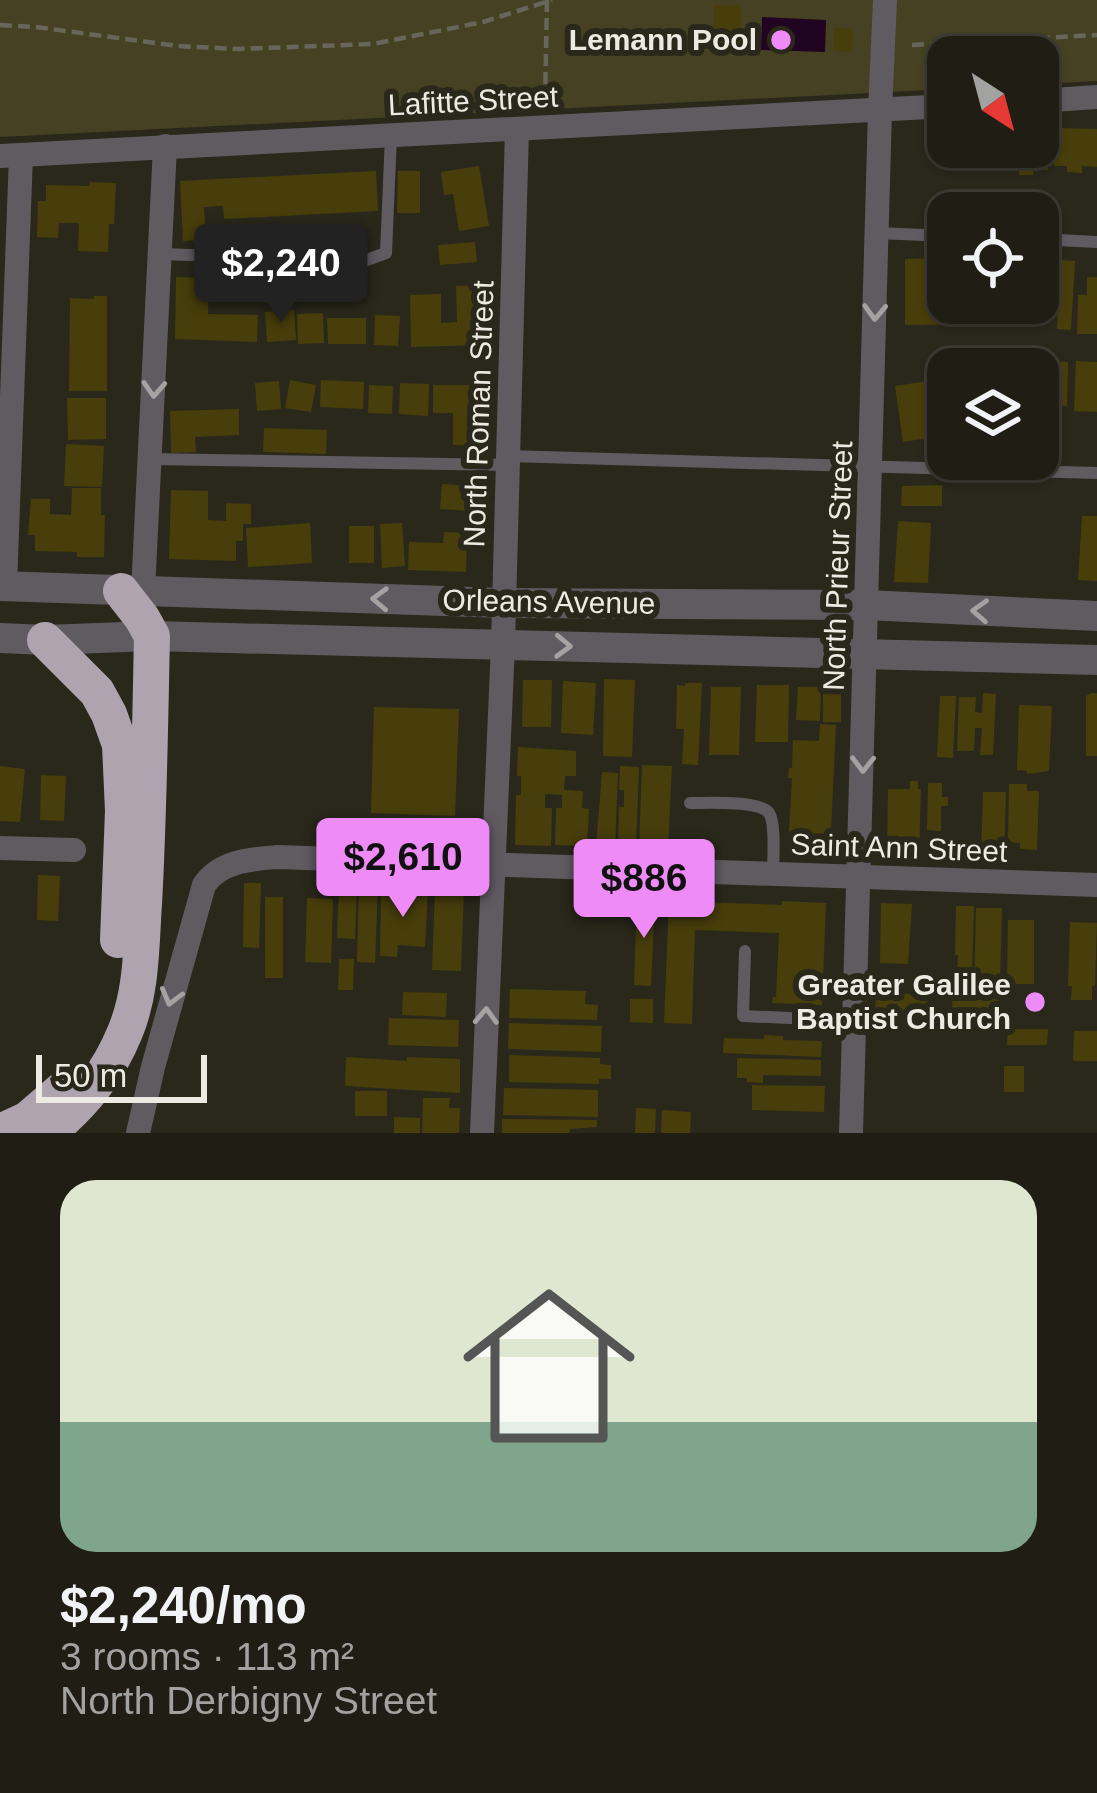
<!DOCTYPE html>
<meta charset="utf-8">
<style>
:root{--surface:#201e14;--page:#28271d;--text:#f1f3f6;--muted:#a2a2a0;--line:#3d3c34;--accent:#ef8bf7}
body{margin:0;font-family:Helvetica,sans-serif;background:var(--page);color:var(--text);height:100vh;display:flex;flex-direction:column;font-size:45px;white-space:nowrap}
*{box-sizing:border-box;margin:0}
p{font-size:39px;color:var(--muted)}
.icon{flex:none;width:66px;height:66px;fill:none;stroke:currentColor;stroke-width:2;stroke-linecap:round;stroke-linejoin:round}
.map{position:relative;height:1133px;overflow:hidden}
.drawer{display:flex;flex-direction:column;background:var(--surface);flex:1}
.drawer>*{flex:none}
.needle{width:78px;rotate:144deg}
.fabs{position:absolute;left:927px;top:36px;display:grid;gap:24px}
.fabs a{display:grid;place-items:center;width:132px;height:132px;border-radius:24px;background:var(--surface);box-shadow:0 3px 9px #0004,0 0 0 3px var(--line);font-size:60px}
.scale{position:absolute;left:36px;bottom:30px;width:171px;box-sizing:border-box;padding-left:12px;border:6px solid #eceae2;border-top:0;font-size:33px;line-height:42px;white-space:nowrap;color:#eceae2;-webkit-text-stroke:9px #2a281b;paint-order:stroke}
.price{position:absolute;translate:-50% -102px;padding:0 27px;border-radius:12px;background:var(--accent);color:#111;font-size:39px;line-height:78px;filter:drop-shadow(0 3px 6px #0008)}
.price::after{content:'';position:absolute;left:50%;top:72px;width:36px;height:27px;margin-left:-18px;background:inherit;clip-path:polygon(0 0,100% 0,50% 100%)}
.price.on{background:#222;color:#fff}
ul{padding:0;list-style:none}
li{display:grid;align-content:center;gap:24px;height:636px;padding:0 60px}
li span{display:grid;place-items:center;height:372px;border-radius:36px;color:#555}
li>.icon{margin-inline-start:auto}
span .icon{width:216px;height:216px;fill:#fffc;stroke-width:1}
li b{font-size:51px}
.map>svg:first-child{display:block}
.green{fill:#474123}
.water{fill:#200422}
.building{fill:#483e0b}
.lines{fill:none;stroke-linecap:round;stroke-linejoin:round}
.path{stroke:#68665a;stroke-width:4.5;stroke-dasharray:12 6;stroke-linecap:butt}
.service{stroke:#605b61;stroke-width:12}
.minor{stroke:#605b61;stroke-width:24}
.tertiary{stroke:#605b61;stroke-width:30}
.motorway{stroke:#afa3af;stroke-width:36}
.oneway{stroke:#a6a2a2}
.poi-dot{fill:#ef8bf7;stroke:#2a281b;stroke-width:4.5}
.labels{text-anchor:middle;stroke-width:12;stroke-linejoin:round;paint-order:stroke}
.poi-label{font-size:30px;font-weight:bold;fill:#eceae2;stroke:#2a281b;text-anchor:end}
.street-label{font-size:30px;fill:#eceae2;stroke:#2a281b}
</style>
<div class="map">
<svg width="1097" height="1133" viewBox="0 0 1097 1133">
<rect width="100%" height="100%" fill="#2a281b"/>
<path class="green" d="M0,0H1097V81L1038,84V57H948V89L0,137Z"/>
<path class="water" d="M762,17L826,20L825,52L761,50Z"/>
<g class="building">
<path d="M714,5H741L740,51L713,50Z"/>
<path d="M834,28L853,29L852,52L833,51Z"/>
<path d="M1055,128L1097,129V167L1082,166V173L1067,172V166H1054Z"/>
<path d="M1038,132H1049L1048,170L1033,169V175H1019V169H1005L1006,147H1038Z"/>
<path d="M479,166L489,226L459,231L453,194L444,195L441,172Z"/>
<path d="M376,171L378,211L224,219L223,206L204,207L206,240L183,241L180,181Z"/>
<path d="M398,171H420V213H397Z"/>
<path d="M90,182L116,183L114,224H109L108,252L78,251L79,223H59L58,238L37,237L38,201H46V185L89,186Z"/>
<path d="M475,242L477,262L440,265L438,245Z"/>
<path d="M938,258V286H948V303H988V324L905,325V259Z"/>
<path d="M1060,260L1075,261L1071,330L1057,329Z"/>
<path d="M176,277L209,278L208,314L258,315L257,342L175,339Z"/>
<path d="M1087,277H1097V334H1077L1078,295H1087Z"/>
<path d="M482,285L484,345L411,347L410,295L441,294V323L457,322L456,286Z"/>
<path d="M94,296H107V391H69L70,298L94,299Z"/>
<path d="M294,310L296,340L267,342L265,312Z"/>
<path d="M323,313L324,343L298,344L297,314Z"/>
<path d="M375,315L400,316L398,346L374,345Z"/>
<path d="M327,318H366V344H328Z"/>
<path d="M1050,361L1068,362L1067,406L1048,405Z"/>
<path d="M1076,361L1097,362V412L1074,411Z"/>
<path d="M290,380L316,385L311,412L285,408Z"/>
<path d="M321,380L364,382L363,409L320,407Z"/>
<path d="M935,380L939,405L924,407L928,438L903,442L895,386Z"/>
<path d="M279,381L281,409L257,411L255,383Z"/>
<path d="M400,383L429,384L428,416L399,414Z"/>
<path d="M369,385L393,386L392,414L368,413Z"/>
<path d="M433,385H480L479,445H453V413H433Z"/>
<path d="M67,398H106V439L68,440Z"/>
<path d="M239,409V435L195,437L196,452L171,453L170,411Z"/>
<path d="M264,428L327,430L326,454L263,452Z"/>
<path d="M66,444L104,446L102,487L64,486Z"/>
<path d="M442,484L473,486L471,511L440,509Z"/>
<path d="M942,485V506H901L902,486Z"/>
<path d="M72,488H101V515H105L104,557H77V552L35,551V535H28L31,499H50V514L71,515Z"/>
<path d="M171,490L208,491V520L226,521V503L251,504V524H243V541H236V561L169,559Z"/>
<path d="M1082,516H1097V581L1078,580Z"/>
<path d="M898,521L931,523L928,583L894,582Z"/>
<path d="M310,523L312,563L248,567L246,528Z"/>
<path d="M402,523L405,566L382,568L380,524Z"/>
<rect x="349" y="526" width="25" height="37"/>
<path d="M444,532L467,533L466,572L408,570L409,542L443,543Z"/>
<path d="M604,679L635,680L632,757L603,756Z"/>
<path d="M523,680H552L551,727H522Z"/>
<path d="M563,681L596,683L593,735L561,733Z"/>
<path d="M685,683H702L698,765L682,764L684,729H676L677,685L685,686Z"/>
<path d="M757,685H789L788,742H755Z"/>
<path d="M711,687H741L739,755H709Z"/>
<path d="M798,687H821L820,721L796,720Z"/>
<rect x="823" y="687" width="18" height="35"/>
<path d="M983,693L996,694L993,755H980L982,728H975L974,751H957L959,697H976L975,712L982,713Z"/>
<path d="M1091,693H1097V756H1086V696Z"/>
<path d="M940,696H956L953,758L937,757Z"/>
<path d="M1019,705L1052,706L1049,771L1027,774V771L1017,770Z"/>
<path d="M374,707L459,709L455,816L371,813Z"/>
<path d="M820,724L836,725L830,852L788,850L792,778H788L789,768H792L793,740L819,741Z"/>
<path d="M518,747L576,751V776H565L564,790L583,791L582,808L589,809L587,846L555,845L556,808H562V795L545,794V808H552L551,846L515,845L516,795H521V776H517Z"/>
<path d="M642,765L672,766L668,849L639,848Z"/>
<path d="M0,766L25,769L20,822L0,821Z"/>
<path d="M620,766L639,767L636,848H618L619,807H624V790H619Z"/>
<path d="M602,772L618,773L615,848L596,847Z"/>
<path d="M41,775L66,776L64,821L40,820Z"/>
<path d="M910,781H918V789H921L919,856H887L888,789H910Z"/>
<path d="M928,783H942V797H948V806H941V831L927,830Z"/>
<path d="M1009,784H1027V791H1039L1037,850L1020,849V843L1008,842Z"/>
<path d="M983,792H1006L1004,858L981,857Z"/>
<path d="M38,875L60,876L58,921L37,920Z"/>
<path d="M244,883H261L259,948L243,947Z"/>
<path d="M339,886H357L355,939L337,938Z"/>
<path d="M359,887H378L375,963L357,962Z"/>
<path d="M400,889L428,891L425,947L398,945L397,957L380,956L381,890L398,891L400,905Z"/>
<path d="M435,890L464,891L461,971L432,970Z"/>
<rect x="265" y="897" width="18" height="81"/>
<path d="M637,897L655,898L651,986L634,985Z"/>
<path d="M307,898L333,899L331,963L305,962Z"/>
<path d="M669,901L782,905V901L826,903L822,1005L772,1003L773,997H776L779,933L695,930L692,1024L664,1023Z"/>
<path d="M881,903L912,904L908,964L880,963Z"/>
<path d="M956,906H974L972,974L957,973L958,955H955Z"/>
<path d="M976,908H1002L999,1016L952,1014L953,976H973L974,995Z"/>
<path d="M1008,920H1034V984H1007Z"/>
<path d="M1070,922L1097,923L1095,986H1092V1000H1071L1072,986H1068Z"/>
<path d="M339,959H354L353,990H338Z"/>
<path d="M510,989L586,991L585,1004L598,1005L597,1020L509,1018Z"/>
<path d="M403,992L447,993L446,1017L402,1015Z"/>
<path d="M876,992L928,995V1021L875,1019Z"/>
<path d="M630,999H653V1023L630,1022Z"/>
<path d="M389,1018L459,1020L458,1047L388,1045Z"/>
<path d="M509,1023L602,1026L601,1052L508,1049Z"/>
<path d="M1008,1029H1048L1047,1045H1007Z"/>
<path d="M1074,1031H1097V1061H1073Z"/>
<path d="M764,1035L783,1036V1040L822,1041L821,1057L723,1053L724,1038L764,1039Z"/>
<path d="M509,1055L600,1058V1064L611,1065V1079H599V1084L509,1082Z"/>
<path d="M346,1057L407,1061V1057L460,1059V1093L345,1086Z"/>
<path d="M737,1058L821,1060V1076L763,1075V1083L747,1082V1078H737Z"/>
<rect x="1004" y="1066" width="20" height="26"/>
<path d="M752,1085L825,1086L824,1112L752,1110Z"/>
<path d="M504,1088L598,1090V1117L503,1115Z"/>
<rect x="355" y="1091" width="32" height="25"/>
<path d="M423,1098H450L449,1108H460L459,1133H422Z"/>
<path d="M636,1108L656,1109L655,1133H635Z"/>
<path d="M662,1110L691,1112L690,1133H661Z"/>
<path d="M394,1117L420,1118V1133H394Z"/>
<path d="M502,1119L597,1120V1127L570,1129L569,1133H502Z"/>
</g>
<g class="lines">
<g class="path">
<path d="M0,25L36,27L178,46L238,49L373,44L483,22L552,0"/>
<path d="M912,45L1097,35"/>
<path d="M545,102L547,0"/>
</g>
<g class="service">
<path d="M877,233L948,236"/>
<path d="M1038,239L1097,242"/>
<path d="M160,254L364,261L386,253L391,136"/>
<path d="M508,456L1097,473"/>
<path d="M150,459L507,465"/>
<path d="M690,803C707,803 759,800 769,813C776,823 773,860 773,873"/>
<path d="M745,951L743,1016L854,1021"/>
</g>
<g class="minor">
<path d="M1038,101L1097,97"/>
<path d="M0,156L948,106"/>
<path d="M5,586L21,155"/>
<path d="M143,591L165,146"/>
<path d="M0,848L74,850"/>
<path d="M138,1133L153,1067L204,885C220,861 251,859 277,857L1097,885"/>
<path d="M482,1133L503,644L517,129"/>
<path d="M851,1133L880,111L885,0"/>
</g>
<g class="tertiary">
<path d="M0,586L503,603L866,605L1097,616"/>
<path d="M0,638L45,640L152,636L1097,660"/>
</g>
<g class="motorway">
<path d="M45,640L97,692L109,714L120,745L123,811L118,940"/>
<path d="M0,1132L28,1119L64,1088"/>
<path d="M48,1133C83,1104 108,1074 125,1032C142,992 141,947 144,904C149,815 150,726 152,636L142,618L121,591"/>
</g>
</g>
<defs><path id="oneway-chevron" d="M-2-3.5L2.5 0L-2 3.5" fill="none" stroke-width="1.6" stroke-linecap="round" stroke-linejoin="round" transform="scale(3)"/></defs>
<g class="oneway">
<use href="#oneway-chevron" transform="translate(875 312) rotate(92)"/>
<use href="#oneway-chevron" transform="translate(154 389) rotate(93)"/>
<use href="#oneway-chevron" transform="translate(380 599) rotate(-178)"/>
<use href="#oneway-chevron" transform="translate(980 611) rotate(-177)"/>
<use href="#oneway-chevron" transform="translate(563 646) rotate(2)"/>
<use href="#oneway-chevron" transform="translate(863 764) rotate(91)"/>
<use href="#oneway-chevron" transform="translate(171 997) rotate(105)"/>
<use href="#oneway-chevron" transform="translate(486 1016) rotate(-88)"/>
</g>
<g class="poi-dot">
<circle cx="781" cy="40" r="12"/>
<circle cx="1035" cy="1002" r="12"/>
</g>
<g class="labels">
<g class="poi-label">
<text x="757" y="50">Lemann Pool</text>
<text x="1011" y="995">Greater Galilee<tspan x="1011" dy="34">Baptist Church</tspan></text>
</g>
<g class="street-label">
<text transform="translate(473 101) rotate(-3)" y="10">Lafitte Street</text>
<text transform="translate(479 414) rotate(-88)" y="10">North Roman Street</text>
<text transform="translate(838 566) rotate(-88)" y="10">North Prieur Street</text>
<text transform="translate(549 602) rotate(1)" y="10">Orleans Avenue</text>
<text transform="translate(899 848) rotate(2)" y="10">Saint Ann Street</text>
</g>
</g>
</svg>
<div class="fabs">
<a><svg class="needle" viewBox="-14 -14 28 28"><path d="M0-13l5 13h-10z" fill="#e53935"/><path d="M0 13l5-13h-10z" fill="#a2a2a0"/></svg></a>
<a><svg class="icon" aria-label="locate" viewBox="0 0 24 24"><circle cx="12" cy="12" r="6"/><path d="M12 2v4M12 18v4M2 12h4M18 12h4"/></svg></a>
<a><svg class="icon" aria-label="layers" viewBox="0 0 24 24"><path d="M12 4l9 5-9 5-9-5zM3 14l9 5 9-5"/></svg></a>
</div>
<div class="scale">50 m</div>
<b class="price on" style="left:281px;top:326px">$2,240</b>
<b class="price" style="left:403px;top:920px">$2,610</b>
<b class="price" style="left:644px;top:941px">$886</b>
</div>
<section class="drawer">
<ul>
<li><span style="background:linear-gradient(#dfe7d0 65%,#7fa58c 0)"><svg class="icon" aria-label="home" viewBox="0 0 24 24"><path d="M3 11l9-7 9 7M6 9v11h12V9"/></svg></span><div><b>$2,240/mo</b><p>3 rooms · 113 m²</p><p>North Derbigny Street</p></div></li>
</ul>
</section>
